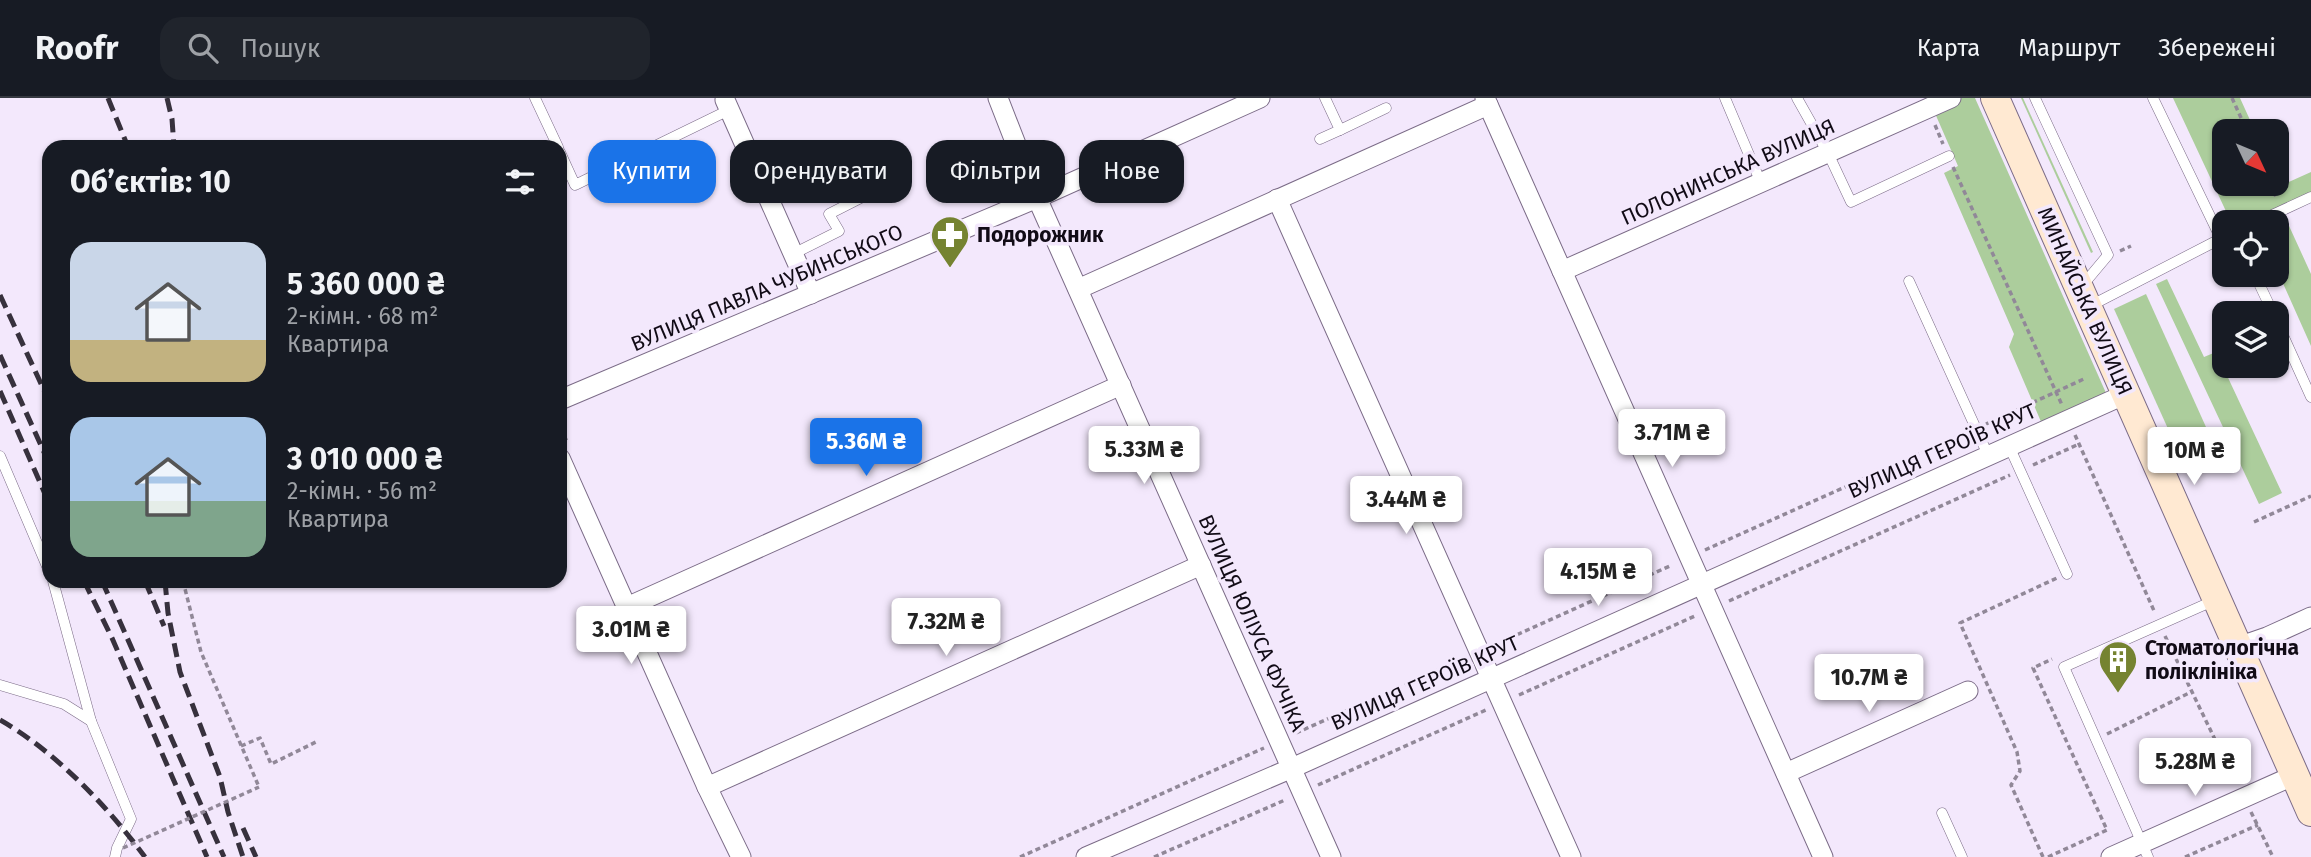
<!DOCTYPE html>
<html lang="uk">
<meta charset="utf-8">
<style>
:root{--surface:#171b24;--page:#20242c;--text:#f1f3f6;--muted:#9ea1a6;--line:#363941;--accent:#1a73e8}
body{margin:0;font-family:"Fira Sans",sans-serif;background:var(--page);color:var(--text);height:100vh;display:flex;flex-direction:column;font-size:26px;white-space:nowrap}
*{box-sizing:border-box;margin:0}
p{font-size:23px;color:var(--muted)}
.icon{flex:none;width:38px;height:38px;fill:none;stroke:currentColor;stroke-width:2;stroke-linecap:round;stroke-linejoin:round}
.map{position:relative;flex:1;overflow:hidden}
.panel{position:absolute;left:42px;top:42px;width:525px;height:448px;display:flex;flex-direction:column;background:var(--surface);border-radius:21px;box-shadow:0 2px 5px #0004}
.panel>*{flex:none}
.banner{position:absolute;left:588px;top:42px;width:665px;height:63px;display:flex;gap:14px}
.needle{width:46px;rotate:134deg}
.buttons{position:absolute;left:2212px;top:21px;display:grid;gap:14px}
.buttons a{display:grid;place-items:center;width:77px;height:77px;border-radius:14px;background:var(--surface);box-shadow:0 2px 5px #0004;font-size:35px}
.price{position:absolute;translate:-50% -60px;padding:0 16px;border-radius:7px;background:#fff;color:#222;font-size:23px;line-height:46px;filter:drop-shadow(0 2px 4px #0008)}
.price::after{content:'';position:absolute;left:50%;top:42px;width:21px;height:16px;margin-left:-10px;background:inherit;clip-path:polygon(0 0,100% 0,50% 100%)}
.price.current{background:var(--accent);color:#fff}
ul{padding:0;list-style:none}
li{display:flex;align-items:center;gap:21px;height:175px;padding:0 28px}
li span{display:grid;place-items:center;flex:none;width:196px;height:140px;border-radius:21px;color:#555}
li>.icon{margin-inline-start:auto}
span .icon{width:84px;height:84px;fill:#fffc;stroke-width:1}
li b{font-size:30px}
h2{display:flex;justify-content:space-between;align-items:center;height:84px;padding:0 28px;font-size:30px}
.chip{padding:0 24px;border-radius:21px;background:var(--surface);box-shadow:0 2px 5px #0004;font-size:24px;line-height:63px}
.chip.current{background:var(--accent);color:#fff}
header{display:flex;align-items:center;gap:42px;box-sizing:border-box;height:98px;padding:0 35px;background:var(--surface);border-bottom:2px solid var(--line)}
header strong{font-size:33px}
nav{display:flex;gap:38px;margin-inline-start:auto;font-size:24px}
.search{width:490px;height:63px;background:var(--page);display:flex;align-items:center;gap:18px;box-sizing:border-box;padding:0 24px;border-radius:21px;color:var(--muted);font-size:26px}
.map>svg:first-child{display:block}
.green{fill:#accd9c}
.lines{fill:none;stroke-linecap:round;stroke-linejoin:round}
.lane-casing{stroke:#7b6b87;stroke-width:11}
.street-casing{stroke:#7b6b87;stroke-width:21}
.secondary-casing{stroke:#7b6b87;stroke-width:30}
.path{stroke:#918898;stroke-width:3.5;stroke-dasharray:5 3.5;stroke-linecap:butt}
.lane{stroke:#fff;stroke-width:10}
.street{stroke:#fff;stroke-width:19}
.secondary{stroke:#ffe9d2;stroke-width:28}
.rail{stroke:#37313d;stroke-width:5;stroke-dasharray:14 7;stroke-linecap:butt}
.path-bridge{stroke:#918898;stroke-width:3.5;stroke-dasharray:5 3.5;stroke-linecap:butt}
.labels{text-anchor:middle;stroke-width:7;stroke-linejoin:round;paint-order:stroke}
.street-label{font-size:21px;fill:#110b16;stroke:#f3e8fc}
.poi-label{font-size:21px;font-weight:bold;fill:#110b16;stroke:#f3e8fc;text-anchor:start}
</style>
<header>
<strong>Roofr</strong>
<div class="search"><svg class="icon" aria-label="search" viewBox="0 0 24 24"><circle cx="10" cy="10" r="6"/><path d="M15 15l6 6"/></svg>Пошук</div>
<nav><a>Карта</a><a>Маршрут</a><a>Збережені</a></nav>
</header>
<div class="map">
<svg width="2311" height="759" viewBox="0 0 2311 759">
<rect width="100%" height="100%" fill="#f3e8fc"/>
<g class="green">
<path d="M1962,0H1975L2110,304L2045,333L2009,249L2014,236L1944,75L1958,68L1934,13Z"/>
<path d="M2021,0H2023L2093,154L2091,155Z"/>
<path d="M2173,0H2240L2255,33H2224V86H2277V81L2280,88L2311,74V96L2246,124H2231Z"/>
<path d="M2285,119L2311,176V248L2277,172V124H2274Z"/>
<path d="M2167,181L2204,259L2216,254L2282,395L2259,406L2156,186Z"/>
<path d="M2146,196L2215,349L2183,364L2114,211Z"/>
</g>
<g class="lines">
<g class="lane-casing">
<g id="lane">
<path d="M535,0L558,49"/>
<path d="M1725,0L1761,85"/>
<path d="M1797,0L1828,55L1851,104L1949,58"/>
<path d="M2035,0L2108,157L2082,188"/>
<path d="M2153,0L2221,141"/>
<path d="M1340,32L1386,10"/>
<path d="M1320,41L1340,32L1325,0"/>
<path d="M560,54L575,87L729,12"/>
<path d="M2257,124L2311,99"/>
<path d="M793,156L839,133L829,116L896,82"/>
<path d="M2255,177L2273,215"/>
<path d="M1909,183L1988,357"/>
<path d="M2088,209L2224,139"/>
<path d="M2277,224L2311,299"/>
<path d="M2009,348L2067,476"/>
<path d="M0,358L49,473"/>
<path d="M53,483L91,623"/>
<path d="M0,587L64,606L91,623L131,721L117,750L115,759"/>
<path d="M1942,715L1962,759"/>
<path d="M2148,759L2064,569L2213,503"/>
</g>
</g>
<g class="street-casing">
<g id="street">
<path d="M998,0L1037,100L1331,759"/>
<path d="M1485,0L1823,759"/>
<path d="M725,2L811,196"/>
<path d="M1277,101L1571,759"/>
<path d="M1562,173L1951,0"/>
<path d="M1078,191L1488,7"/>
<path d="M560,302L1037,100L1260,0"/>
<path d="M560,360L707,689L741,759"/>
<path d="M627,509L1121,287"/>
<path d="M2238,549L2267,539L2311,519"/>
<path d="M1786,675L1968,593"/>
<path d="M707,689L1201,467"/>
<path d="M1086,759L1292,670L2126,296"/>
<path d="M2111,759L2295,677"/>
</g>
</g>
<g class="secondary-casing">
<path id="secondary" d="M1995,0L2311,714"/>
</g>
<g class="path">
<path d="M2232,0L2247,33"/>
<path d="M1935,27L1943,46"/>
<path d="M1953,69L2062,307"/>
<path d="M2270,86L2277,101"/>
<path d="M2120,153L2131,148"/>
<path d="M1986,326L2086,280"/>
<path d="M561,330L567,344"/>
<path d="M2075,337L2155,515"/>
<path d="M2033,367L2079,346"/>
<path d="M2254,424L2311,398"/>
<path d="M1705,452L1963,336"/>
<path d="M183,483L201,554L259,689"/>
<path d="M1729,503L2010,377"/>
<path d="M2165,538L2236,685"/>
<path d="M1494,547L1672,467"/>
<path d="M1519,597L1697,517"/>
<path d="M1296,635L1465,560"/>
<path d="M2107,636L2191,594"/>
<path d="M241,648L260,640L271,666L318,643"/>
<path d="M1318,687L1486,612"/>
<path d="M2251,714L2273,759"/>
<path d="M1020,759L1264,650"/>
<path d="M1154,759L1285,702"/>
<path d="M2043,759L2011,687L2020,673L2017,654L1960,525L2057,480"/>
<path d="M2048,759L2107,732L2033,570L2052,561"/>
<path d="M2185,759L2258,727"/>
</g>
<use href="#lane" class="lane"/>
<use href="#street" class="street"/>
<use href="#secondary" class="secondary"/>
<g class="rail">
<path d="M108,0L128,49"/>
<path d="M167,0L172,21L174,49"/>
<path d="M0,197L49,303"/>
<path d="M0,257L49,365"/>
<path d="M0,293L49,405"/>
<path d="M84,483L112,540L207,759"/>
<path d="M102,483L224,759"/>
<path d="M145,483L164,528"/>
<path d="M165,483L168,515L180,574L220,679L228,714L243,759"/>
<path d="M0,622C55,653 108,709 145,759"/>
<path d="M243,730L256,759"/>
</g>
<path class="path-bridge" d="M123,750L259,689"/>
</g>
<defs>
<g id="pharmacy-pin" transform="scale(2.0125)"><path d="M0 17L-7.5 6A9.5 9.5 0 1 1 7.5 6Z" fill="#758331" stroke="#f3e8fc"/><path d="M-2-6h4v4h4v4h-4v4h-4v-4h-4v-4h4Z" fill="#fff"/></g>
<g id="building-pin" transform="scale(2.0125)"><path d="M0 17L-7.5 6A9.5 9.5 0 1 1 7.5 6Z" fill="#758331" stroke="#f3e8fc"/><path d="M-4-6H4V6H1V3H-1V6H-4ZM-2.5-4.3h1.7v1.8h-1.7ZM.8-4.3h1.7v1.8H.8ZM-2.5-1h1.7V.8h-1.7ZM.8-1h1.7V.8H.8Z" fill="#fff"/></g>
</defs>
<g fill-rule="evenodd">
<use href="#pharmacy-pin" x="950" y="137"/>
<use href="#building-pin" x="2118" y="562"/>
</g>
<g class="labels">
<g class="street-label">
<text transform="translate(1728 74) rotate(-24)" y="7">ПОЛОНИНСЬКА ВУЛИЦЯ</text>
<text transform="translate(767 190) rotate(-23)" y="7">ВУЛИЦЯ ПАВЛА ЧУБИНСЬКОГО</text>
<text transform="translate(2085 203) rotate(66)" y="7">МИНАЙСЬКА ВУЛИЦЯ</text>
<text transform="translate(1942 353) rotate(-24)" y="7">ВУЛИЦЯ ГЕРОЇВ КРУТ</text>
<text transform="translate(1252 525) rotate(66)" y="7">ВУЛИЦЯ ЮЛІУСА ФУЧІКА</text>
<text transform="translate(1425 585) rotate(-24)" y="7">ВУЛИЦЯ ГЕРОЇВ КРУТ</text>
</g>
<g class="poi-label">
<text x="977" y="144">Подорожник</text>
<text x="2145" y="557">Стоматологічна<tspan x="2145" dy="24">поліклініка</tspan></text>
</g>
</g>
</svg>
<div class="buttons">
<a><svg class="needle" viewBox="-14 -14 28 28"><path d="M0-13l5 13h-10z" fill="#e53935"/><path d="M0 13l5-13h-10z" fill="#9ea1a6"/></svg></a>
<a><svg class="icon" aria-label="locate" viewBox="0 0 24 24"><circle cx="12" cy="12" r="6"/><path d="M12 2v4M12 18v4M2 12h4M18 12h4"/></svg></a>
<a><svg class="icon" aria-label="layers" viewBox="0 0 24 24"><path d="M12 4l9 5-9 5-9-5zM3 14l9 5 9-5"/></svg></a>
</div>
<b class="price" style="left:1672px;top:371px">3.71M ₴</b>
<b class="price current" style="left:866px;top:380px">5.36M ₴</b>
<b class="price" style="left:1144px;top:388px">5.33M ₴</b>
<b class="price" style="left:2194px;top:389px">10M ₴</b>
<b class="price" style="left:1406px;top:438px">3.44M ₴</b>
<b class="price" style="left:1598px;top:510px">4.15M ₴</b>
<b class="price" style="left:946px;top:560px">7.32M ₴</b>
<b class="price" style="left:631px;top:568px">3.01M ₴</b>
<b class="price" style="left:1869px;top:616px">10.7M ₴</b>
<b class="price" style="left:2195px;top:700px">5.28M ₴</b>
<div class="banner">
<a class="chip current">Купити</a>
<a class="chip">Орендувати</a>
<a class="chip">Фільтри</a>
<a class="chip">Нове</a>
</div>
<section class="panel">
<h2>Об’єктів: 10<svg class="icon" aria-label="filters" viewBox="0 0 24 24"><path d="M4 7h16M4 17h16"/><circle cx="9" cy="7" r="2"/><circle cx="15" cy="17" r="2"/></svg></h2>
<ul>
<li><span style="background:linear-gradient(#c9d6e8 70%,#c2b280 0)"><svg class="icon" aria-label="home" viewBox="0 0 24 24"><path d="M3 11l9-7 9 7M6 9v11h12V9"/></svg></span><div><b>5 360 000 ₴</b><p>2-кімн. · 68 m²</p><p>Квартира</p></div></li>
<li><span style="background:linear-gradient(#a9c7e8 60%,#7fa58c 0)"><svg class="icon" aria-label="home" viewBox="0 0 24 24"><path d="M3 11l9-7 9 7M6 9v11h12V9"/></svg></span><div><b>3 010 000 ₴</b><p>2-кімн. · 56 m²</p><p>Квартира</p></div></li>
</ul>
</section>
</div>
